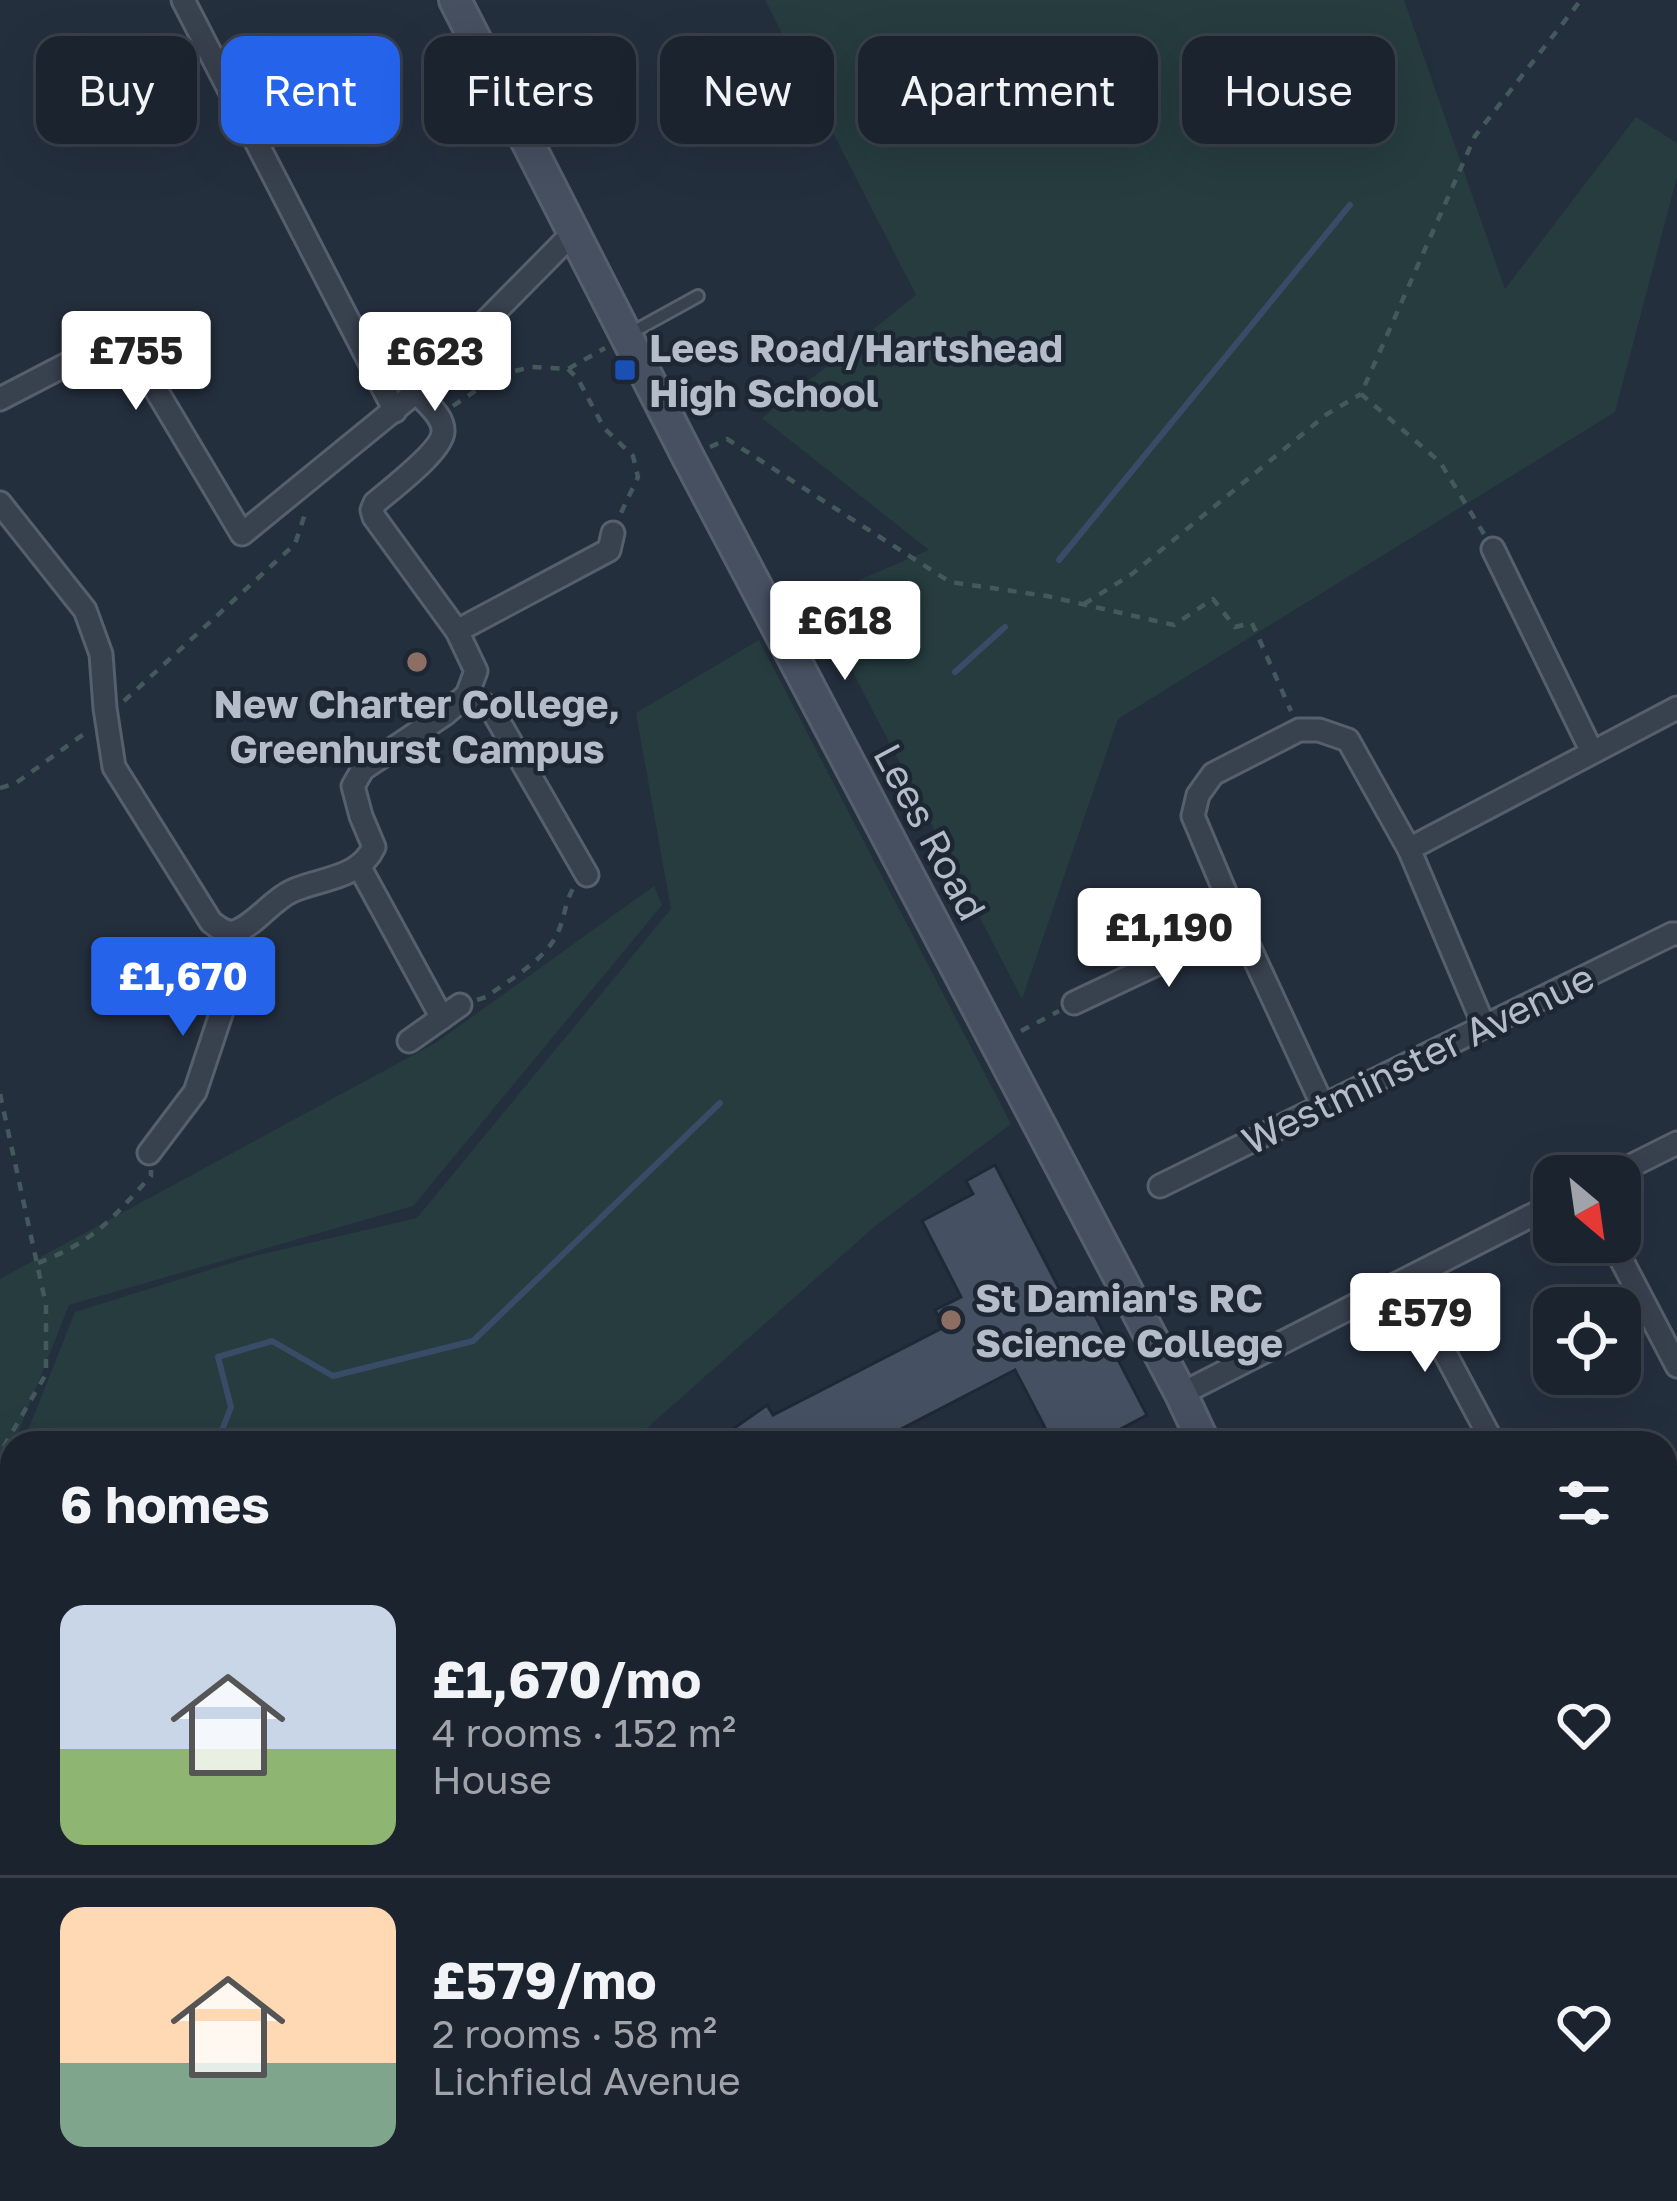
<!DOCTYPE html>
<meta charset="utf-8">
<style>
:root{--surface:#1b232e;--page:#242b36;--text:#f1f3f6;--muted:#a0a4aa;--line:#39404a;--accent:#2563eb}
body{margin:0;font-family:"Golos Text",sans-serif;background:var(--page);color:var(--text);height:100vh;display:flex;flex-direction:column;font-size:45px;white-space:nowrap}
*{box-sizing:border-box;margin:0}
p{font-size:39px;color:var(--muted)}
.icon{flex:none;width:66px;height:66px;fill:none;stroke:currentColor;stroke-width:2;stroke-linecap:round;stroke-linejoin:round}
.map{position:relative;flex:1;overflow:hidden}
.sheet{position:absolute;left:0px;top:1431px;width:1677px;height:771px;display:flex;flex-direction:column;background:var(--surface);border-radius:36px 36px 0 0;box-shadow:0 12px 48px #0002,0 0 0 3px var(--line)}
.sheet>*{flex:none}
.banner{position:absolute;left:36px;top:36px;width:1605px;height:108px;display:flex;gap:24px}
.needle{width:78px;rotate:151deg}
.controls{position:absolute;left:1533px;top:1155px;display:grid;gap:24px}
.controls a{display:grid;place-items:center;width:108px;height:108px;border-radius:24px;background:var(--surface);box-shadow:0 12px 48px #0002,0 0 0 3px var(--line);font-size:60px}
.price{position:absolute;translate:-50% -102px;padding:0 27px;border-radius:12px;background:#fff;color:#222;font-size:39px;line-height:78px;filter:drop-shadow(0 3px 6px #0008)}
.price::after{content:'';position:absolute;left:50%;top:72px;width:36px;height:27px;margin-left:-18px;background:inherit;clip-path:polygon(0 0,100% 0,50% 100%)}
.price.current{background:var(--accent);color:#fff}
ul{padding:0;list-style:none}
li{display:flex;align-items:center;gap:36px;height:300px;padding:0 60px}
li+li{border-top:3px solid var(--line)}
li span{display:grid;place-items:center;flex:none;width:336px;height:240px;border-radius:24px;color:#555}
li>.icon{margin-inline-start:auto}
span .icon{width:144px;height:144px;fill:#fffc;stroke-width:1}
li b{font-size:51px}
h2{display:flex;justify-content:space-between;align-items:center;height:144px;padding:0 60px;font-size:51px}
.tag{padding:0 42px;border-radius:24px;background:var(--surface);box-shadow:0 12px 48px #0002,0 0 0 3px var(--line);font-size:42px;line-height:108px}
.tag.current{background:var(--accent);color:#fff}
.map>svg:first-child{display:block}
.green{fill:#263c3f}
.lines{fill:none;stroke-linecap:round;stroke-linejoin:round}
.stream{stroke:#394c67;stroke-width:6}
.building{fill:#455162;stroke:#1f2835;stroke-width:3}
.service-casing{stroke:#565f6c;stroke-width:16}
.minor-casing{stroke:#565f6c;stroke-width:27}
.secondary-casing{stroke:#565f6c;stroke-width:36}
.path{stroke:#44595c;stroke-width:4.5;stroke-dasharray:9 9;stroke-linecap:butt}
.service{stroke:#38414e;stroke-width:10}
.minor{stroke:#38414e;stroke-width:21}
.secondary{stroke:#465061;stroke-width:30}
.transit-dot{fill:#1a4fb4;stroke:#1d2633;stroke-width:4.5}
.education-dot{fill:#8d6e63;stroke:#1d2633;stroke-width:4.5}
.labels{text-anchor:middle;stroke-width:9;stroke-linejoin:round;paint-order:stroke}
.poi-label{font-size:39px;font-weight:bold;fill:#b4bcc9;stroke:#1d2633;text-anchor:start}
.street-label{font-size:39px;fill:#b4bcc9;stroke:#1d2633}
</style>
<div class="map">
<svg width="1677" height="2201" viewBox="0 0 1677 2201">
<rect width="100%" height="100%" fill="#242f3e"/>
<g class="green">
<path d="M765,0H1404L1505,289L1636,117L1677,143V177L1615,412L1118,719L1022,999L815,599L929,550L762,418L916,295Z"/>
<path d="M759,640L1011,1124L874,1227L630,1443H23L75,1312L254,1256L417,1218L671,909L636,713Z"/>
<path d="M654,886L662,905L413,1206L69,1305L0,1478V1279L437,1042Z"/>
<path d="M12,1470V2093L0,2049V1500Z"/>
<path d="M12,2135V2190H18L6,2201H0V2150Z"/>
<path d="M35,2190H342L354,2201H26Z"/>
<path d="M359,2190H629L637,2201H370Z"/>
<path d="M939,2190H1562L1568,2201H933Z"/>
</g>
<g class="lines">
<g class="stream">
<path d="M1059,560L1350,205"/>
<path d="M955,672L1005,627"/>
<path d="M217,1443L231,1407L218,1357L272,1341L333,1376L473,1341L720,1103"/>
<path d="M0,1630L12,1631"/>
</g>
</g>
<path class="building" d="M995,1165L1063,1296L1080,1287L1147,1415L1094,1443H1053L1015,1370L874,1443H713L767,1405L773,1415L944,1327L935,1310L961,1297L922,1221L973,1194L966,1181Z"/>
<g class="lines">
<g class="service-casing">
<path id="service" d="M629,334L698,296"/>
</g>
<g class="minor-casing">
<g id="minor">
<path d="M183,0L395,411"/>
<path d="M0,399L104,345H123L137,358L242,534L416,392L573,233"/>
<path d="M0,503L85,610L101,654L105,708L114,767L211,922C219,928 227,935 237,931C257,923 272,900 292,891C321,878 359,879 374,847L361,816L353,786L363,769L445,714L467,695L476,671L457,631L374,517L372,510L375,503C390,490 442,451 443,432C444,416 426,403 416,392"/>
<path d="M1493,549L1592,752"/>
<path d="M457,631L609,550L613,533"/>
<path d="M467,695L491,708L587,875"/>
<path d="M1409,849L1677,708"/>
<path d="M359,866L442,1018"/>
<path d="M1074,1003L1239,925"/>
<path d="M409,1041L460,1005"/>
<path d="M1323,1106L1239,925L1193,816L1198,795L1213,774L1299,730H1319L1348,740L1409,849L1484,1026"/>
<path d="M149,1153L195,1092L228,993L235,932"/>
<path d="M1611,1176L1677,1143"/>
<path d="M1160,1186L1672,934H1677"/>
<path d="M1612,1242L1677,1366"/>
<path d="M1406,1280L1493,1443"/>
<path d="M1181,1394L1554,1204"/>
<path d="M1665,1765L1677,1787"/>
<path d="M1665,1829L1677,1822"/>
<path d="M1665,2034L1677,2020"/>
<path d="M910,2201L916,2190"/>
</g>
</g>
<g class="secondary-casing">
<g id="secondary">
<path d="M455,0L688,457L1181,1394L1204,1443"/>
<path d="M1585,2190L1591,2201"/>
</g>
</g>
<g class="path">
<path d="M568,369L578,379L604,428L633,456L638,477L620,515"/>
<path d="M453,406L499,375L531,367L568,369L605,348"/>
<path d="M710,447L727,439L950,582L1047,596L1174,625L1213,599L1235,627L1252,623L1291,711"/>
<path d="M1484,534L1440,462L1361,394L1475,136L1581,0"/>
<path d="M1084,604L1132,574L1327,414L1361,394"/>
<path d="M124,701L295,544L307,508"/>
<path d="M0,788L16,783L88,731"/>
<path d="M477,1000L486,997C509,980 547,959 558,932C565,917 565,901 574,887"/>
<path d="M1021,1031L1059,1011"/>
<path d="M0,1094L46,1305V1374L0,1453"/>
<path d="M38,1263C96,1240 110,1221 151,1176V1170"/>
</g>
<use href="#service" class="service"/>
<use href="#minor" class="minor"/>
<use href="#secondary" class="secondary"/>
</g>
<rect class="transit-dot" x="613" y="358" width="24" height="24" rx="6"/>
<g class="education-dot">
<circle cx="417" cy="662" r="12"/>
<circle cx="951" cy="1320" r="12"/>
</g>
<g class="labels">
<g class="poi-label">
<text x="649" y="362">Lees Road/Hartshead<tspan x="649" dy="45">High School</tspan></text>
<text x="417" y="718" text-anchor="middle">New Charter College,<tspan x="417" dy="45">Greenhurst Campus</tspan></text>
<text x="975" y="1312">St Damian's RC<tspan x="975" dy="45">Science College</tspan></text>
</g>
<g class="street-label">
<text transform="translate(930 832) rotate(62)" y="14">Lees Road</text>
<text transform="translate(1418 1059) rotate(-26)" y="14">Westminster Avenue</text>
</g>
</g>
</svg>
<div class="controls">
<a><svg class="needle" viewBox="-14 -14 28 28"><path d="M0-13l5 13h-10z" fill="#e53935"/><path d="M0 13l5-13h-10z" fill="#a0a4aa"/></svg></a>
<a><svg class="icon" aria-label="locate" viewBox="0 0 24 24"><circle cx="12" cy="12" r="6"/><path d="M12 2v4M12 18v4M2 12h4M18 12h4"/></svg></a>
</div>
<b class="price" style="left:136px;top:413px">£755</b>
<b class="price" style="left:435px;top:414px">£623</b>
<b class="price" style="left:845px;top:683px">£618</b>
<b class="price" style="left:1169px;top:990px">£1,190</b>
<b class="price current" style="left:183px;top:1039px">£1,670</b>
<b class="price" style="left:1425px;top:1375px">£579</b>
<div class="banner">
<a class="tag">Buy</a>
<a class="tag current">Rent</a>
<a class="tag">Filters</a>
<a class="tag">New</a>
<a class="tag">Apartment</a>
<a class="tag">House</a>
</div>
<section class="sheet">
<h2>6 homes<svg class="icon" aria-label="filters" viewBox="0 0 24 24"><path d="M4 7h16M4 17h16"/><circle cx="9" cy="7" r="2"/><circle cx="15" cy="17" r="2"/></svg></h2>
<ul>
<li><span style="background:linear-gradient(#c9d6e8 60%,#8fb573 0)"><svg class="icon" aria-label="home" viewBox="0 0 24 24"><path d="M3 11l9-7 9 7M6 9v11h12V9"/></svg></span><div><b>£1,670/mo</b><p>4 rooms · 152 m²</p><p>House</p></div><svg class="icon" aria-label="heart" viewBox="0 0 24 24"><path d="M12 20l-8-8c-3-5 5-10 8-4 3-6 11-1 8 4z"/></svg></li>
<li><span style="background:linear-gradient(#ffd9b3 65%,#7fa58c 0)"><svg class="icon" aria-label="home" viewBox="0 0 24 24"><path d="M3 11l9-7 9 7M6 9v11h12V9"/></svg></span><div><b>£579/mo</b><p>2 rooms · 58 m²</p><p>Lichfield Avenue</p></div><svg class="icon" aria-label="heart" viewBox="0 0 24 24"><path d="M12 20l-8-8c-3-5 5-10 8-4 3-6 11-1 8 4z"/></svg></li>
</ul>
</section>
</div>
